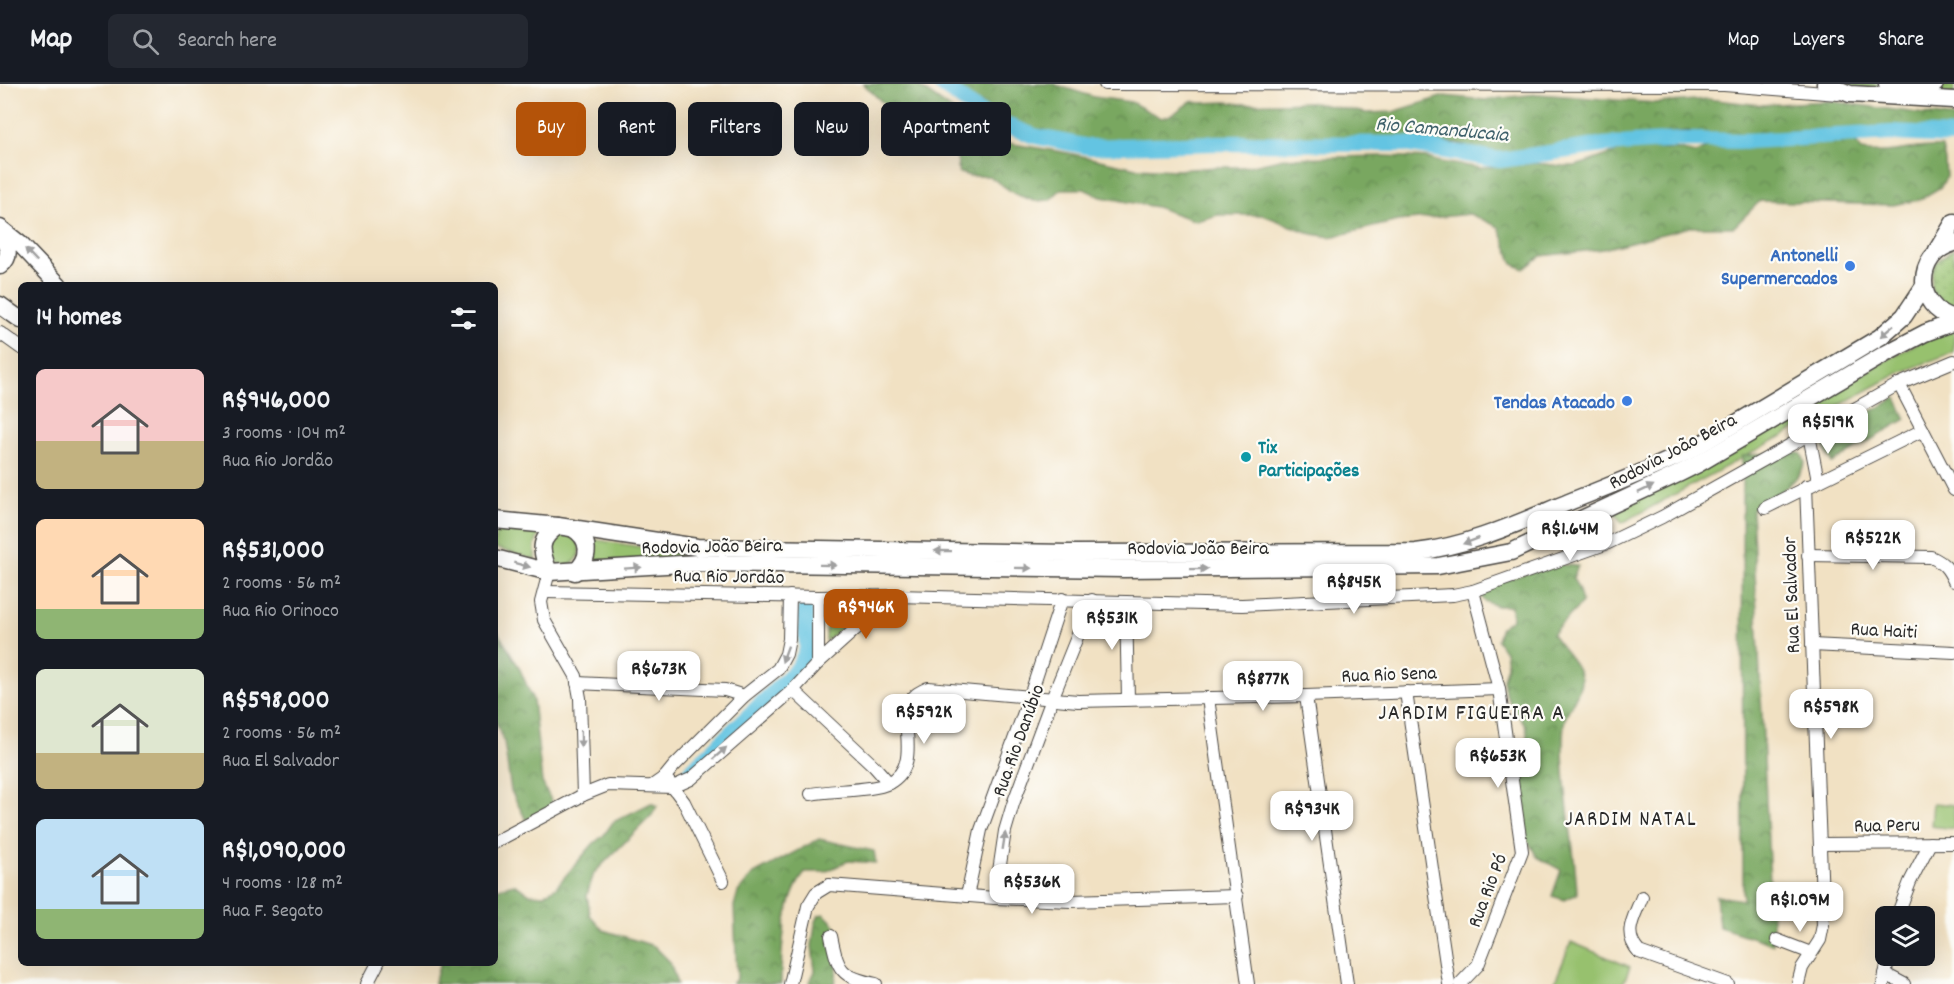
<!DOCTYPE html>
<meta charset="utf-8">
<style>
:root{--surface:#171b24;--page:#242831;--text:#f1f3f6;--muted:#9ea1a6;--line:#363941;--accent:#b45309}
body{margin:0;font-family:Dekko,sans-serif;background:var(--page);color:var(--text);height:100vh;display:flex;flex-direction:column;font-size:22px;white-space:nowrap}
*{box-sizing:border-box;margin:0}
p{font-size:20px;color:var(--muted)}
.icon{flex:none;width:33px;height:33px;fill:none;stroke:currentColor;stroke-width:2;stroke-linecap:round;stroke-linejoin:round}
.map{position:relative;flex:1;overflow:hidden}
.details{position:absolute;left:18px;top:198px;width:480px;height:684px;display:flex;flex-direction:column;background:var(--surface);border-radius:9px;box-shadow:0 6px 24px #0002}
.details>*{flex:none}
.guide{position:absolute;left:516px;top:18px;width:570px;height:54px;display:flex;gap:12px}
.buttons{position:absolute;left:1875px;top:822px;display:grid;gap:12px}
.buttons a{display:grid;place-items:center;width:60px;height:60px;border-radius:9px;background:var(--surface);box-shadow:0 6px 24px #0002;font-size:30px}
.price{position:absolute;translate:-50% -51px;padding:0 14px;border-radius:12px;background:#fff;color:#222;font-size:20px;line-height:39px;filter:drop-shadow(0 2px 3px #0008)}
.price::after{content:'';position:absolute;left:50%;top:36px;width:18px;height:14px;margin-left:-9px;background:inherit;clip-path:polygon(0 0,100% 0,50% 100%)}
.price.on{background:var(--accent);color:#fff}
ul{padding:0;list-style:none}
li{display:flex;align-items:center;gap:18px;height:150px;padding:0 18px}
li span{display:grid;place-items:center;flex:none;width:168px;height:120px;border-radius:9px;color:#555}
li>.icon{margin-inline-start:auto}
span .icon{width:72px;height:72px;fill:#fffc;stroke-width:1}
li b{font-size:26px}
h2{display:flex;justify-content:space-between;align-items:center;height:72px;padding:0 18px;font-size:26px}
.pill{padding:0 21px;border-radius:9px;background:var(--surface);box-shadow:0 6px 24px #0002;font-size:21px;line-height:54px}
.pill.on{background:var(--accent);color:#fff}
header{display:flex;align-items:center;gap:36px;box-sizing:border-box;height:84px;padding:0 30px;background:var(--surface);border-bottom:2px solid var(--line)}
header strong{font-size:28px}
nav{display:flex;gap:33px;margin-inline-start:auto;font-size:21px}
.search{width:420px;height:54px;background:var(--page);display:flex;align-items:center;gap:15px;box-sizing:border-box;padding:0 21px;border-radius:9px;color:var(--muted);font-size:22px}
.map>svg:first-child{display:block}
.grass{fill:#97c16e;stroke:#61764c;stroke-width:1.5}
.forest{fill:url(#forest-crowns);stroke:#526946;stroke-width:1.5}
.park{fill:url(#park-dots);stroke:#61764c;stroke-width:1.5}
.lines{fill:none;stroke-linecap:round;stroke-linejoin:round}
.river{stroke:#64c4e2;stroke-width:16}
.minor-casing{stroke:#494642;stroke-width:14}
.major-casing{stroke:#494642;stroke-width:19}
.minor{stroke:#fff;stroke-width:12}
.major{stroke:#fff;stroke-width:16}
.oneway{fill:#a0a0a0}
.shop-dot{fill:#3f7fe0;stroke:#fdfcf7;stroke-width:2}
.culture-dot{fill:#0f9aa8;stroke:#fdfcf7;stroke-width:2}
.labels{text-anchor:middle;stroke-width:4.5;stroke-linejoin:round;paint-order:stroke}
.shop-label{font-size:20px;font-weight:bold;fill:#366cbe;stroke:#fdfcf7;text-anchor:end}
.culture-label{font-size:20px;font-weight:bold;fill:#0d838f;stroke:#fdfcf7;text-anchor:start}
.street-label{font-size:20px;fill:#2b2b2b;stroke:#fdfcf7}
.water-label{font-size:21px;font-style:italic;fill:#3f616b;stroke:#fdfcf7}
.neighbourhood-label{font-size:21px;letter-spacing:1.5px;fill:#2b2b2b;stroke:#fdfcf7}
.quarter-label{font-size:22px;letter-spacing:1.5px;fill:#2b2b2b;stroke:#fdfcf7}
</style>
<header>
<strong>Map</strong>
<div class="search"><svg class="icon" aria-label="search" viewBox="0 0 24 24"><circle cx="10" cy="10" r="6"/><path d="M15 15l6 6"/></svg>Search here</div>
<nav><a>Map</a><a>Layers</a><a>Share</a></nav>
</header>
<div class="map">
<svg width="1954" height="900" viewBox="0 0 1954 900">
<defs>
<pattern id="forest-crowns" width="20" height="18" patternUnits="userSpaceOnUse" patternTransform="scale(1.5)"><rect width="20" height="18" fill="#79a761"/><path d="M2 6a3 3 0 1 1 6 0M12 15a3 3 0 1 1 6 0" fill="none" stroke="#638850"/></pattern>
<pattern id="park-dots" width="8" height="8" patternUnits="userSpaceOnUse" patternTransform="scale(1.5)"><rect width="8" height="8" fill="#97c16e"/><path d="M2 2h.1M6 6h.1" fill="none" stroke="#7b9d5b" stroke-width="1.8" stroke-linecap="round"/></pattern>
</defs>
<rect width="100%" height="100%" fill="#fdfcf7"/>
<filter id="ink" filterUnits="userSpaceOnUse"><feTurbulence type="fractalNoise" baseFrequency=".0167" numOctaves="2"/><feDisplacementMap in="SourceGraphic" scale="12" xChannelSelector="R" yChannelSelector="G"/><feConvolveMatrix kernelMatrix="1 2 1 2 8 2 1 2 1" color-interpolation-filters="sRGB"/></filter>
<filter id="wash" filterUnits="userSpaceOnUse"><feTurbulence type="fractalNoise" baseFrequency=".008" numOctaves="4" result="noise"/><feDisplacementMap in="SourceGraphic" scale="24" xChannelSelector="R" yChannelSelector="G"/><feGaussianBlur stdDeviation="1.35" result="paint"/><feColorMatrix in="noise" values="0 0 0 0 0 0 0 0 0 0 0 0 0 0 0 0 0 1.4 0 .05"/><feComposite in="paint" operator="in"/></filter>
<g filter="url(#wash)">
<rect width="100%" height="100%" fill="#f1e1c3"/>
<g class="grass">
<path d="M1954,247V268L1899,289L1622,439L1615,428L1928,253Z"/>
<path d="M1594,437L1593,448L1591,454L1569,458L1563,452Z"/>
<path d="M495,442L542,447C534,457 534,465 536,476L495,464Z"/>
<circle cx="565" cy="466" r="15"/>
<path d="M591,455L697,472L589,481C594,471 597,466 591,455Z"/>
<path d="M1933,719L1954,721V745L1931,742Z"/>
<path d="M1571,858L1630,883L1623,900H1554Z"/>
</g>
<g class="forest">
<path d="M863,0H915L988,51L1000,56L1013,60L1068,69L1136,84L1177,86L1217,83H1244L1284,74L1385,72L1427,74L1440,78L1481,84L1535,79L1562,82H1575L1588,78L1628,64L1682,66L1696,69L1708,63L1701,51L1688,47L1550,63L1523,71L1510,72L1496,71L1469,64L1457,59L1427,60L1269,52L1228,58L1187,59L1159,58L1132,63L1118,64L1051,56L1023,45L995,38L970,26L940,0H1053L1094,13L1131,18L1161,34L1172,31L1191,17L1200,19L1227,18L1241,20L1310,18L1366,29L1393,28L1444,12L1485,16L1538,10L1657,19L1707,15L1761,21L1828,17L1954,34V56L1919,45L1892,46L1878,49L1865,48L1854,55L1861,67C1888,72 1915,61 1942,63L1945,77L1946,93L1941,103L1919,116L1893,121L1760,117L1734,143H1690L1603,165L1541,172L1524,185L1513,180L1499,143L1470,130L1398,137L1331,153L1312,150L1263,131H1218L1196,137L1156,123L1101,113L1084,105H1061L1050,116L1034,117L1015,110L989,92H970L959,89C958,85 958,78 957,74C945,52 902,60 896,31Z"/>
<path d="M1896,314L1906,335L1832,379L1821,355Z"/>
<path d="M1793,367L1802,370L1805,379C1796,403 1772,412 1752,425L1773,860L1719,843L1716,812L1743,816L1742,372Z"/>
<path d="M1554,480L1578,482L1573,494L1579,506L1582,519L1552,550C1560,563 1580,581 1581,596C1581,609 1569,622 1565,635C1563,643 1563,654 1563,663C1563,712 1575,760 1577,810L1565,816L1552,812L1561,786L1537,773L1524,750L1520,723L1523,709L1520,683L1525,670L1528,657L1526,643L1511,621L1505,608L1503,595L1507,581L1505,568L1497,556L1501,543L1512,535L1511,522H1497L1484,517L1478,505Z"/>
<path d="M495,544L519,583L533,616L542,698L552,718L548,728L526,736L511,707L504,658L495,636Z"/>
<path d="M651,719L657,722L652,731L594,789L587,811L590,831L603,846L654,862L670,878L677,900H434L440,879H495V805L514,800L530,810L544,811L556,803L593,760L604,751L613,738Z"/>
<path d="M819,755L874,767L876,779L848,777L825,788H806C783,813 781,867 781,900H732L737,894L734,822L738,808L752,791Z"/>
<path d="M824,830L835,841L840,864L835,900H809L815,887L812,862L815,840L819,831Z"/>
</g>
<g class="park">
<path d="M1841,0H1873L1907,7L1954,0V11L1850,5Z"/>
<path d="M1954,165V229L1932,209C1931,182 1931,180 1954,165Z"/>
<path d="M870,520L826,557V523Z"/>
</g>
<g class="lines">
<g class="river">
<path d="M940,0L988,34L1034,52L1089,63L1218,59L1405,60L1500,76L1604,61L1681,56L1746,57L1892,49L1954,52"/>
<path d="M688,690L798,584L807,566L805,526"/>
</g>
</g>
</g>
<g filter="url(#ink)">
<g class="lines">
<g class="minor-casing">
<g id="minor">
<path d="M1105,0L1724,1L1838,10"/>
<path d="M0,249L21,264"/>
<path d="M1899,300L1954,406"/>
<path d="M1809,351L1818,397"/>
<path d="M1765,424L1923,346"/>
<path d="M1556,458C1578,464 1587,465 1598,443"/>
<path d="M1808,471L1931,473C1944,479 1948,484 1954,497"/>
<path d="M549,488L541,518L544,536L576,592L580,614L583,711"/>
<path d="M545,508L818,513L896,512L1242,521L1453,511L1473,507L1608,459L1662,433L1899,300L1954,277"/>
<path d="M818,513V579"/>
<path d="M1126,518L1128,615"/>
<path d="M1812,561L1954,568"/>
<path d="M577,599L725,606L744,612"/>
<path d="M793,606L874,682L889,699"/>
<path d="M1406,608L1449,900"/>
<path d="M1306,612L1347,900"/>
<path d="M1208,614L1248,900"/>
<path d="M669,698L684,718L723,797"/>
<path d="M652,702L665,693L674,682L744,612L778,585L786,570L789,555L790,512"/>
<path d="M811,710C831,706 874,707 889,699C923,680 898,640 910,618C914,610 920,608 928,604L1078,617L1306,612L1499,605"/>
<path d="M495,758L583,711L608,701L673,703L691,695L793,606L818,579L870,532L896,512"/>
<path d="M1820,760L1954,759"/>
<path d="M967,812L981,746L1030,612L1062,515"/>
<path d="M1642,813C1634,834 1622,849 1639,868L1728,900"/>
<path d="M995,814L1005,747L1013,720L1052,615L1092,516"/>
<path d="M1897,832L1910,798L1930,759"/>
<path d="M831,852C838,886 840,893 876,900"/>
<path d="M1777,856L1811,869"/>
<path d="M1885,890L1904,900"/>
<path d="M367,900L378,879"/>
<path d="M790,900L808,822L816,809L829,801L995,814L1071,817L1237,812"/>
<path d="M1460,900L1478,881L1522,767L1499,605L1473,507"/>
<path d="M1798,900L1802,884L1820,856L1823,841L1806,402"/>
<path d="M1883,900L1889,872"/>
</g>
</g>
<g class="major-casing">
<g id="major">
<path d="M1825,0L1850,10L1954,16"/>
<path d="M1887,0L1907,2L1935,0"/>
<path d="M0,144L20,160L59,201"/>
<path d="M0,152C9,163 12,172 0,182"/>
<path d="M1954,159C1914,170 1914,224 1954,234"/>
<path d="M1937,166L1954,138"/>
<path d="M0,221L21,236"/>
<path d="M495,436L558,442L697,463L1069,469L1416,468C1469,462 1520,438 1569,418C1611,401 1653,385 1693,365L1880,253L1904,232L1924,202"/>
<path d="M572,444C591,455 591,474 575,488"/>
<path d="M495,474L549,488L699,479L1123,485L1438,482L1511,468L1678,390L1698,380L1885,270L1925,249L1954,238"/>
<path d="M549,488C541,467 537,456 558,442"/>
</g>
</g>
<use href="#minor" class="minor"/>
<use href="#major" class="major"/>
</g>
<defs><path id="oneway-solid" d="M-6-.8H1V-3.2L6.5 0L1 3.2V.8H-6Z" transform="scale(1.5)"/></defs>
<g class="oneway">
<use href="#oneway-solid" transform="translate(31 171) rotate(-134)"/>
<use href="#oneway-solid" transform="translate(1887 247) rotate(140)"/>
<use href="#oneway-solid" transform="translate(1646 405) rotate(-26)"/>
<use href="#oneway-solid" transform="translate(1471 457) rotate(160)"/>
<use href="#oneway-solid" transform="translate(943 467) rotate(-179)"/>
<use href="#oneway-solid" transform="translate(522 481) rotate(15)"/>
<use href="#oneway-solid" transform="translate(828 481) rotate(1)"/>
<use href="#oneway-solid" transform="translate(633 484) rotate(-4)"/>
<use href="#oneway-solid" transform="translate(1023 484) rotate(1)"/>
<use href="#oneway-solid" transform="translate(1199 485) rotate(-1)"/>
<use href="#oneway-solid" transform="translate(785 570) rotate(110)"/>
<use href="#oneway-solid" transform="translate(581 655) rotate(89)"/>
<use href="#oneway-solid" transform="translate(720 669) rotate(-41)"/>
<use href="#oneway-solid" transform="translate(1004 757) rotate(-81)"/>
</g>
</g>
<g class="shop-dot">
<circle cx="1850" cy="182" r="6"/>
<circle cx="1627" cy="317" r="6"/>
</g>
<circle class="culture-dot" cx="1246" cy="373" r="6"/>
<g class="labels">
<g class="shop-label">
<text x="1838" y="177">Antonelli<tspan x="1838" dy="23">Supermercados</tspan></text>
<text x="1615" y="324">Tendas Atacado</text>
</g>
<g class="culture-label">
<text x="1258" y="369">Tix<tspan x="1258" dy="23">Participações</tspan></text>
</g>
<g class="street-label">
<text transform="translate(1672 366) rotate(-28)" y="7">Rodovia João Beira</text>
<text transform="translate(712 461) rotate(-1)" y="7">Rodovia João Beira</text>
<text x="1198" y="470">Rodovia João Beira</text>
<text transform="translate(729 491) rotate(1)" y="7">Rua Rio Jordão</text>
<text transform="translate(1790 511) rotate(-92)" y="7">Rua El Salvador</text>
<text transform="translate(1884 545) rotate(3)" y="7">Rua Haiti</text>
<text transform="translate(1389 589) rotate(-2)" y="7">Rua Rio Sena</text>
<text transform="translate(1017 656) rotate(-70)" y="7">Rua Rio Danúbio</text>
<text transform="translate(1887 740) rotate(-1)" y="7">Rua Peru</text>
<text transform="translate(1486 806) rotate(-69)" y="7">Rua Rio Pó</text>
</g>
<g class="water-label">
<text transform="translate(1442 44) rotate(5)" y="7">Rio Camanducaia</text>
</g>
<g class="neighbourhood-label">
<text x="1631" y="741">JARDIM NATAL</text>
</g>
<g class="quarter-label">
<text x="1472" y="635">JARDIM FIGUEIRA A</text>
</g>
</g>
</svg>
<div class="buttons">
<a><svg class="icon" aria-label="layers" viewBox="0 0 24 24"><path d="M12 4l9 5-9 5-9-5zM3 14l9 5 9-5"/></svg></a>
</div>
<b class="price" style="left:1828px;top:371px">R$519K</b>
<b class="price" style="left:1570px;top:478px">R$1.64M</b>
<b class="price" style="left:1873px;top:487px">R$522K</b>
<b class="price" style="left:1354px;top:531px">R$845K</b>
<b class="price on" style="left:866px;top:556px">R$946K</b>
<b class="price" style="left:1112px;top:567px">R$531K</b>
<b class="price" style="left:659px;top:618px">R$673K</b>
<b class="price" style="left:1263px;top:628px">R$877K</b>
<b class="price" style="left:1831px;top:656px">R$598K</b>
<b class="price" style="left:924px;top:661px">R$592K</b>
<b class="price" style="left:1498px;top:705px">R$653K</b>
<b class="price" style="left:1312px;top:758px">R$934K</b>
<b class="price" style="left:1032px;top:831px">R$536K</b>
<b class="price" style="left:1800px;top:849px">R$1.09M</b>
<div class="guide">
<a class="pill on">Buy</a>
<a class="pill">Rent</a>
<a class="pill">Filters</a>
<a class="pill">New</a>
<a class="pill">Apartment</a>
</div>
<section class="details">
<h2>14 homes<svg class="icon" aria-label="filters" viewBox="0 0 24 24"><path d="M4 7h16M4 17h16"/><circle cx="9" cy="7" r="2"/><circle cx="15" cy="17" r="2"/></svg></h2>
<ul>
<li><span style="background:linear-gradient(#f6c9c9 60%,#c2b280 0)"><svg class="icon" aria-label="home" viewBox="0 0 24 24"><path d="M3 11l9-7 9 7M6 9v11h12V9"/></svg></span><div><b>R$946,000</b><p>3 rooms · 104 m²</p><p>Rua Rio Jordão</p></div></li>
<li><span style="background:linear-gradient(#ffd9b3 75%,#8fb573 0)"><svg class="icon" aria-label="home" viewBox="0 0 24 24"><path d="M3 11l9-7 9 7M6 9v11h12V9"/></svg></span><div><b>R$531,000</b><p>2 rooms · 56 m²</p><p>Rua Rio Orinoco</p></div></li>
<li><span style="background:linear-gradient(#dfe7d0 70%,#c2b280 0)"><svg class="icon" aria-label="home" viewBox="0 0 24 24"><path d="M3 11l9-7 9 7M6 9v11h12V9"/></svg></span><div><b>R$598,000</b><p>2 rooms · 56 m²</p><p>Rua El Salvador</p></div></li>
<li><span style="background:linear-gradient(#bfe0f5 75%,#8fb573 0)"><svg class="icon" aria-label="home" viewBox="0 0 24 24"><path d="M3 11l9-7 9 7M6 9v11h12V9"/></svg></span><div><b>R$1,090,000</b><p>4 rooms · 128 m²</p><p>Rua F. Segato</p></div></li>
</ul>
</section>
</div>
